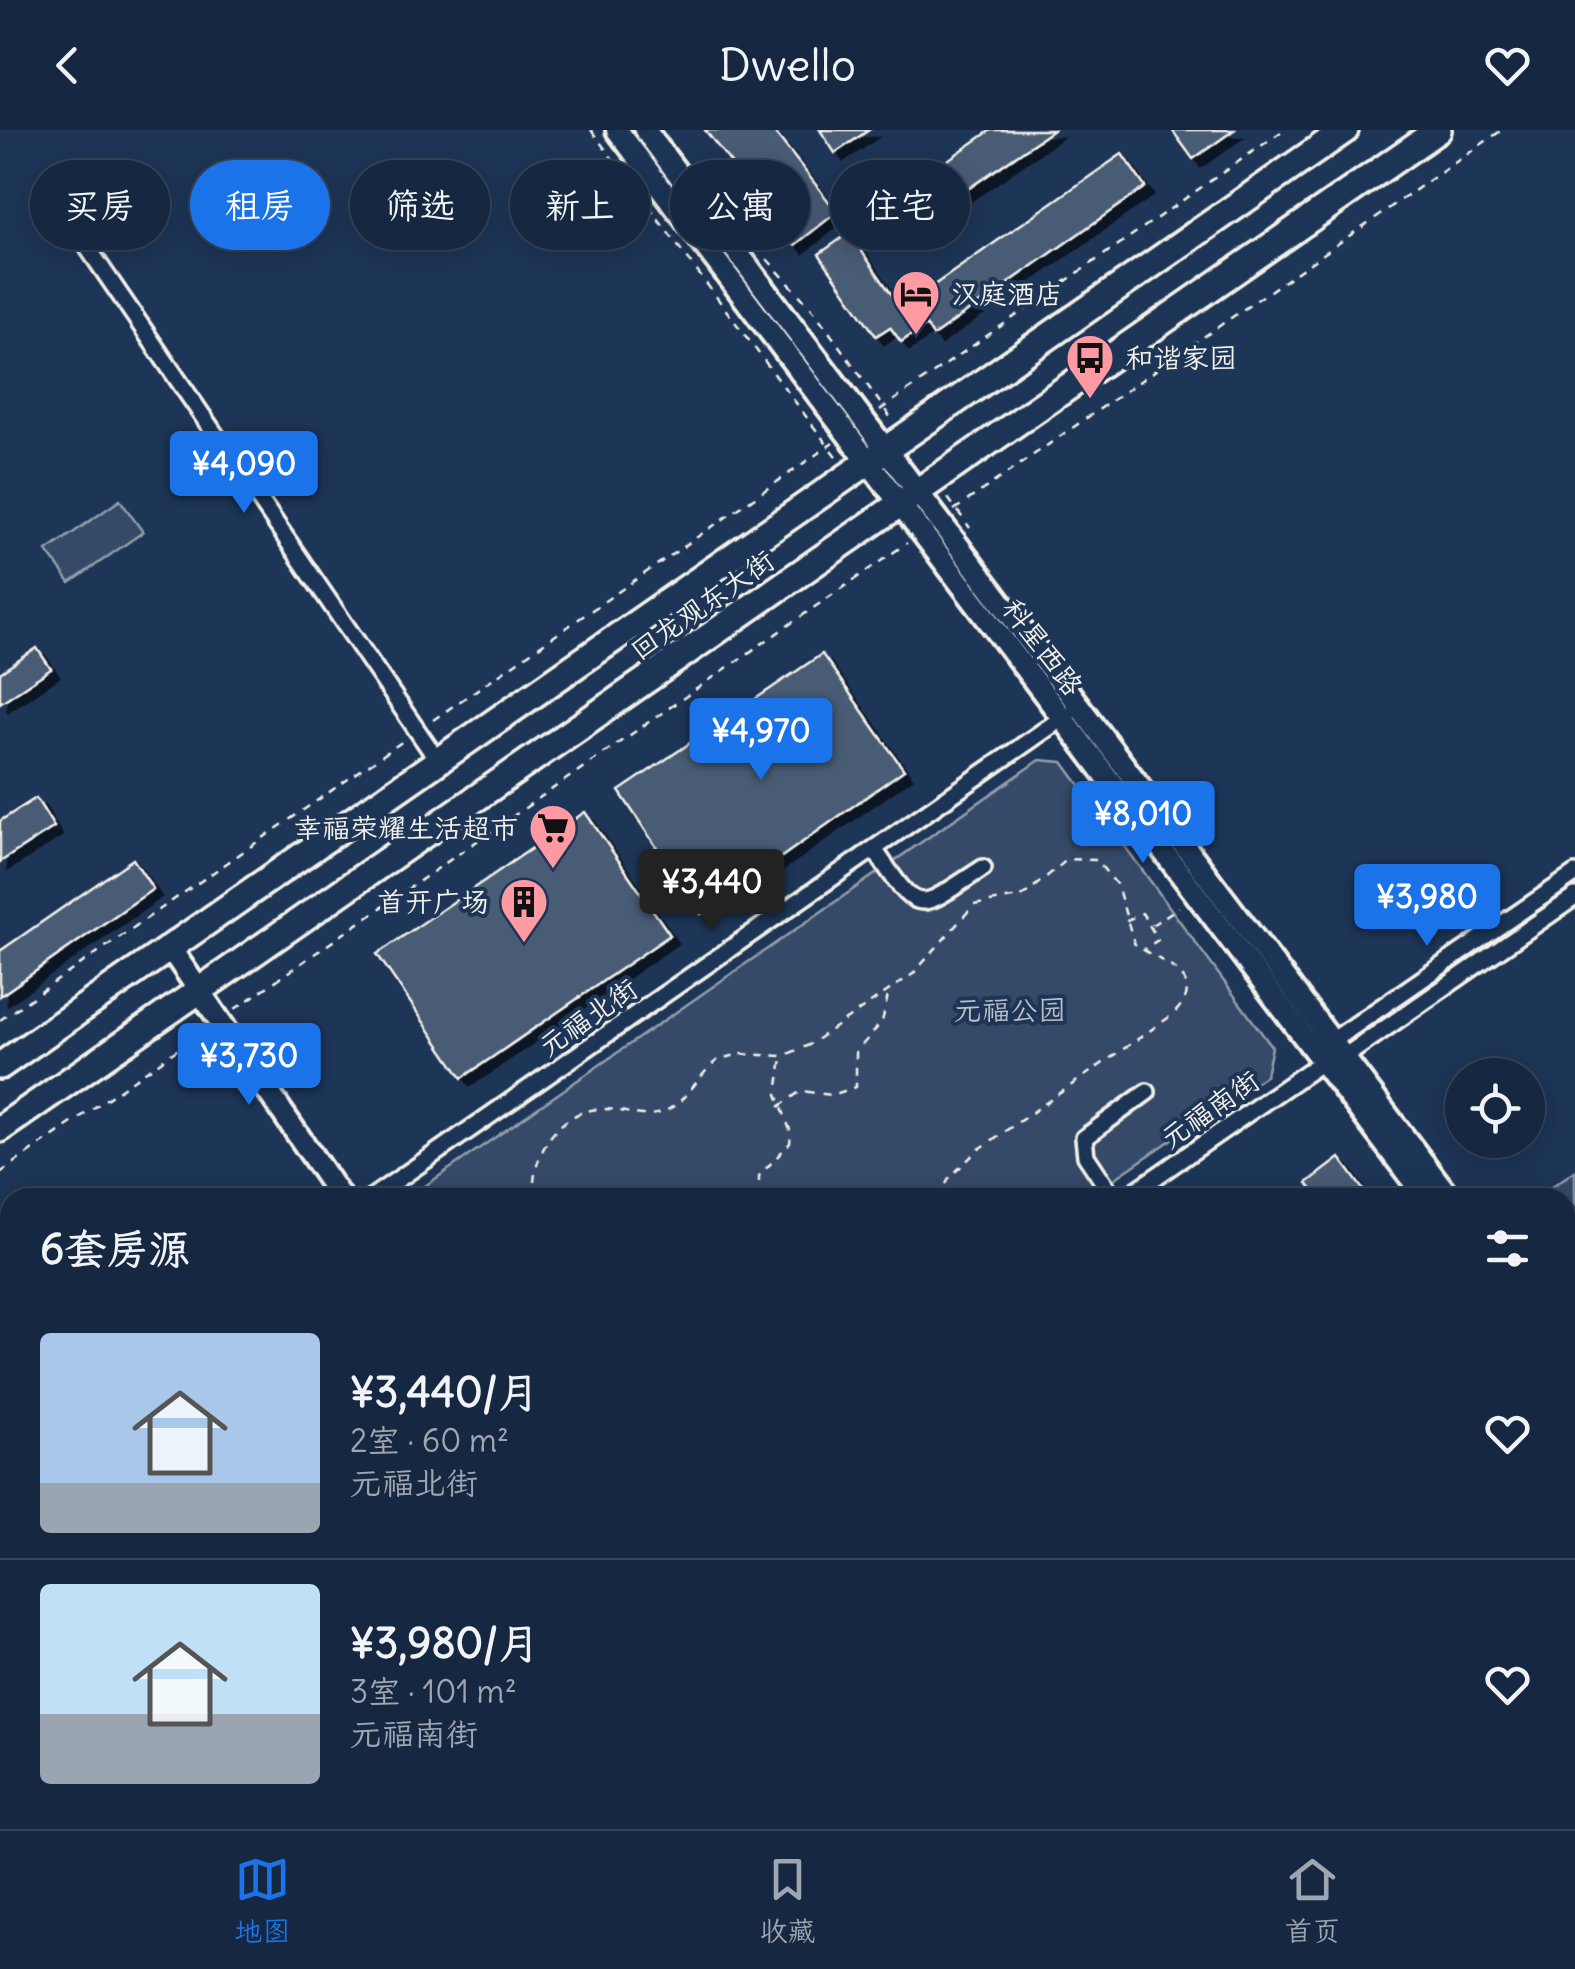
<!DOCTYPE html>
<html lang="zh">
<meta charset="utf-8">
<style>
:root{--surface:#162841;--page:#1f3048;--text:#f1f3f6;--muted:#9ea6b1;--line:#35445a;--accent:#1a73e8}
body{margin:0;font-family:Delius,"LXGW WenKai TC",sans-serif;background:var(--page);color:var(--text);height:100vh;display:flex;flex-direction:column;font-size:38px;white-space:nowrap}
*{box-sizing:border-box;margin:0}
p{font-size:32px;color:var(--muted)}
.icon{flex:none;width:55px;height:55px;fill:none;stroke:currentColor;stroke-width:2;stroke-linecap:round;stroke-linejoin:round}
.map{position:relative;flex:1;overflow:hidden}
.panel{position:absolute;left:0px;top:1058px;width:1575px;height:642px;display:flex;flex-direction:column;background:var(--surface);border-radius:30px 30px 0 0;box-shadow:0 5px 25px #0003,0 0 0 2px var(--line)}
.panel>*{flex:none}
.banner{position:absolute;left:30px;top:30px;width:1000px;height:90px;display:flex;gap:20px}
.controls{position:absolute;left:1445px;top:928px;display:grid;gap:20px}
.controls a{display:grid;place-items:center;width:100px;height:100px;border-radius:50%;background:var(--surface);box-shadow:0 5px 25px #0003,0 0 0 2px var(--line);font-size:50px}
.price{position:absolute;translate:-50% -85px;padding:0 22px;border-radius:10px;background:var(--accent);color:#fff;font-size:32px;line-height:65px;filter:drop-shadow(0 2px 5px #0008)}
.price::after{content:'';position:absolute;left:50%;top:60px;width:30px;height:22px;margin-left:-15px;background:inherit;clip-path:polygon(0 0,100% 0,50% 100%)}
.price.current{background:#222;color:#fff}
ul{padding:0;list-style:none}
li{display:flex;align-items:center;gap:30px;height:250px;padding:0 40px}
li+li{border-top:2px solid var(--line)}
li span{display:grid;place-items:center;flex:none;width:280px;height:200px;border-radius:10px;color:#555}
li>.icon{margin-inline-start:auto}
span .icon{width:120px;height:120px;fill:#fffc;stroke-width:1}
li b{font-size:42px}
h2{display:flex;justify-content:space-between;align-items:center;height:120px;padding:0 40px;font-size:42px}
.tag{padding:0 35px;border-radius:45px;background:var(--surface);box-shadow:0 5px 25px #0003,0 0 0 2px var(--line);font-size:35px;line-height:90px}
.tag.current{background:var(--accent);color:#fff}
header{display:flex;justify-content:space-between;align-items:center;height:130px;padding:0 40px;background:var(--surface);font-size:45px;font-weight:600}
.tab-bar{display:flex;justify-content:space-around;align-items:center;height:140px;border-top:2px solid var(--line);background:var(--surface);font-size:28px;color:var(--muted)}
.tab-bar a{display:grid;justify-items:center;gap:5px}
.tab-bar .current{color:var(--accent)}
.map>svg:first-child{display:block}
.green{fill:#354a67;stroke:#949ea8;stroke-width:2.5}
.building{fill:#485b74;stroke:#f4f1e8;stroke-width:2.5;filter:url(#shadow)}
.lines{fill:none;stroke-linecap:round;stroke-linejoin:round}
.minor-casing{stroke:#f4f1e8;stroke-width:22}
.tertiary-casing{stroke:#f4f1e8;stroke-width:28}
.primary-casing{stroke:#f4f1e8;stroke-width:32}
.path{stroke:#f4f1e8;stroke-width:2.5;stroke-dasharray:8 8;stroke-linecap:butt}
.minor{stroke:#1d3557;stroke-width:15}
.tertiary{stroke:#1d3557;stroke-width:20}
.primary{stroke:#1d3557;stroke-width:25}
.labels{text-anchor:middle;stroke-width:8;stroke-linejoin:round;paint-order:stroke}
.poi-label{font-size:28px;fill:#f4f1e8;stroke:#1d3557;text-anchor:start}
.street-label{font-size:28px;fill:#f4f1e8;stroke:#1d3557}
.park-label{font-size:28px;fill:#bbbfc1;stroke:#1d3557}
</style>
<header><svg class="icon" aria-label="back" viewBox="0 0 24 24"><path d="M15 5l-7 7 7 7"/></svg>Dwello<svg class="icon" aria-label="heart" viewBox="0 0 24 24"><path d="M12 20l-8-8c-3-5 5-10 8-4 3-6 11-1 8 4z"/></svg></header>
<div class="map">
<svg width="1575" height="1699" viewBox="0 0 1575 1699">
<defs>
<filter id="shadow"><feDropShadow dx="8" dy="8" stdDeviation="0" flood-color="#0009"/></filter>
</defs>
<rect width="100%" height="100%" fill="#1d3557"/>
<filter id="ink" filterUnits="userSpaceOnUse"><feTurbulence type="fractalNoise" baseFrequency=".01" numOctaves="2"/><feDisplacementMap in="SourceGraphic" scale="20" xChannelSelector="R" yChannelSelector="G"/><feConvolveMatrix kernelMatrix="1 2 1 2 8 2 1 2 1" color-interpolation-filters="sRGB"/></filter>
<g filter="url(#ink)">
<g class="green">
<path d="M120,370L143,402L70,453L47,421Z"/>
<path d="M1040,630L1063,632L1272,917L1266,945L1088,1067L418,1068L422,1058Z"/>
<path d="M1575,1041V1190L1565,1176V1068L1536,1067Z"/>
</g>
<g class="building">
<path d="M705,0H773L837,82L795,115Z"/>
<path d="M820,0H869L835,23Z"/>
<path d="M991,0H1053L897,108L877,79Z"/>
<path d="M1172,0H1234L1193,29Z"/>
<path d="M1122,24L1145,57L933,206L926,195L901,212L890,197L876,206L819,124L849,103L901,178Z"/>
<path d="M37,518L51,539L0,573V543Z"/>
<path d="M822,524L904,640L701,784L619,661Z"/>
<path d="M36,668L54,697L0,732V691Z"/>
<path d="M585,682L670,805L462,948L377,824Z"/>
<path d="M133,729L153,759L0,866V821Z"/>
<path d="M1340,1028L1369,1068H1318L1307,1053Z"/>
</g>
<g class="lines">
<g class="minor-casing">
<g id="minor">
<path d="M86,115L438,631"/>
<path d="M874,719C921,788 915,782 983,738"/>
<path d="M1328,919L1332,911L1575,744"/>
<path d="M371,1068L1068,584"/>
<path d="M1114,1068L1086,1026L1084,1008L1147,962"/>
<path d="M1125,1068L1322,932L1344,927L1575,767"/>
<path d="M0,1352L10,1345"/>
<path d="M0,1619L10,1616"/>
<path d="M672,1690L679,1699"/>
<path d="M35,1699L47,1690"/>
<path d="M305,1699L317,1690"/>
<path d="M469,1699L481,1690"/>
<path d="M622,1699L632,1690"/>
<path d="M749,1699L761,1690"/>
</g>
</g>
<g class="tertiary-casing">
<g id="tertiary">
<path d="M617,0L1426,1068"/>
<path d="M645,0L1450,1068"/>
<path d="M170,818L341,1068"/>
<path d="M1565,1220L1575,1233"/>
<path d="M1565,1252L1575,1265"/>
<path d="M1565,1548L1575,1541"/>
<path d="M773,1690L779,1699"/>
<path d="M1364,1699L1376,1690"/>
</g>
</g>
<g class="primary-casing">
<g id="primary">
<path d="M0,936L1345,0"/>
<path d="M0,999L1438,0"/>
</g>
</g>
<g class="path">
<path d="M591,0L838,329"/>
<path d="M767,129L814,181L891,288"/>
<path d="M880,280L1284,0"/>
<path d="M948,368L970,398"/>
<path d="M954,380L1502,0"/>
<path d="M433,590L833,313"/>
<path d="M1126,791L1142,783L1158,810L1144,819"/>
<path d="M1152,795L1179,777"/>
<path d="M235,879L907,413"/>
<path d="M0,890L406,609"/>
<path d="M779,977L801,961L832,965L856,957V922L882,892L889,861"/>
<path d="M0,1043L204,901"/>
<path d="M534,1068C530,1027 557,979 602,979C624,978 640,991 663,982C688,972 698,944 719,929L741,924L783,926L809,915L913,844L974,775L1023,766L1068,729L1096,730L1117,755L1134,813C1151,830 1217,845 1171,886L978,1020L950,1047L938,1068"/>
<path d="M759,1068V1046L790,1013L791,1003L777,964L782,927"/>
<path d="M1566,1281L1575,1293"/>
<path d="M0,1411L10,1425"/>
<path d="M0,1471L10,1486"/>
<path d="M1565,1513L1575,1505"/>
<path d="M1565,1579L1575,1573"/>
<path d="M145,1690L151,1699"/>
<path d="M199,1690L208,1699"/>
<path d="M246,1690L252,1699"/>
<path d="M496,1691L502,1699"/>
<path d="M183,1699L196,1690"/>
<path d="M1330,1699L1342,1690"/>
<path d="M1396,1699L1408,1690"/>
</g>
<use href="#minor" class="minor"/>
<use href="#tertiary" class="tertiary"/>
<use href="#primary" class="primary"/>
</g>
</g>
<defs>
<g id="hotel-pin" transform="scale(2.5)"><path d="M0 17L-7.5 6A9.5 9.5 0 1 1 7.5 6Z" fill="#ff9aa2" stroke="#1d3557"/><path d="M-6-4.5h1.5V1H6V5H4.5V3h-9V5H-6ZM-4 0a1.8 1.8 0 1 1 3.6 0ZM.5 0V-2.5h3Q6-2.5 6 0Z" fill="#111"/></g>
<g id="bus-pin" transform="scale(2.5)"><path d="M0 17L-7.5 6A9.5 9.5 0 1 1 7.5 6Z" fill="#ff9aa2" stroke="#1d3557"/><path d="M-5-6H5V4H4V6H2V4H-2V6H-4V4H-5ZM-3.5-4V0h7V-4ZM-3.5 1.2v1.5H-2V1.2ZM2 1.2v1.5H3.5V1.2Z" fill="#111"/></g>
<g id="supermarket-pin" transform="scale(2.5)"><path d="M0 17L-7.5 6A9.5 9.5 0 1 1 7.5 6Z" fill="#ff9aa2" stroke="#1d3557"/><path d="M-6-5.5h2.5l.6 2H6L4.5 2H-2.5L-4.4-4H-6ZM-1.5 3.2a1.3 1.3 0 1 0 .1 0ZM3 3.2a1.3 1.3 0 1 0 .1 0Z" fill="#111"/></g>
<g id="building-pin" transform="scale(2.5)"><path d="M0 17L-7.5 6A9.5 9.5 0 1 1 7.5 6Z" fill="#ff9aa2" stroke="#1d3557"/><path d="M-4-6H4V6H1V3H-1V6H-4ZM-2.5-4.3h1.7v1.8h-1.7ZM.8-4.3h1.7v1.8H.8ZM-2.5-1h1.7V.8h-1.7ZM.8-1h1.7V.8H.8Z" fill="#111"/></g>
</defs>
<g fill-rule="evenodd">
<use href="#hotel-pin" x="916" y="164"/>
<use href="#bus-pin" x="1090" y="228"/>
<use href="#supermarket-pin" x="553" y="698"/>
<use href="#building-pin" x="524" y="772"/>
</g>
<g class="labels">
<g class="poi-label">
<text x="951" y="174">汉庭酒店</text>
<text x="1125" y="238">和谐家园</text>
<text x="518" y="708" text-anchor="end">幸福荣耀生活超市</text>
<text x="489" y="782" text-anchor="end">首开广场</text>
</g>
<g class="street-label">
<text transform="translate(702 475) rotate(-35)" y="10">回龙观东大街</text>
<text transform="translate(1043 517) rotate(53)" y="10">科星西路</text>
<text transform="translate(588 887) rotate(-35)" y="10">元福北街</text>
<text transform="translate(1210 979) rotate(-35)" y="10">元福南街</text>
</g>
<g class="park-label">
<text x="1010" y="890">元福公园</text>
</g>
</g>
</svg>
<div class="controls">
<a><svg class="icon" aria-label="locate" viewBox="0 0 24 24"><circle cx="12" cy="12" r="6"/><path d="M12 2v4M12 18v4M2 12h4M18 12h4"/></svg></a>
</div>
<b class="price" style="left:244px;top:386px">¥4,090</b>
<b class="price" style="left:761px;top:653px">¥4,970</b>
<b class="price" style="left:1143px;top:736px">¥8,010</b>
<b class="price current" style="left:712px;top:804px">¥3,440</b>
<b class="price" style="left:1427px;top:819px">¥3,980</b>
<b class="price" style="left:249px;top:978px">¥3,730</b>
<div class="banner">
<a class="tag">买房</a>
<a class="tag current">租房</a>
<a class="tag">筛选</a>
<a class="tag">新上</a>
<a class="tag">公寓</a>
<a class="tag">住宅</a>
</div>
<section class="panel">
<h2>6套房源<svg class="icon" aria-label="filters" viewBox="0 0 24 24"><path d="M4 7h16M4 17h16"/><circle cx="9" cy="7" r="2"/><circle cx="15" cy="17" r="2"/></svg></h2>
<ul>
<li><span style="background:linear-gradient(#a9c7e8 75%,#9aa5b1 0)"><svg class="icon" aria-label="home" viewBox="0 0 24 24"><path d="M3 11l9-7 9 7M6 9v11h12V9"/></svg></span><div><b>¥3,440/月</b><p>2室 · 60 m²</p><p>元福北街</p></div><svg class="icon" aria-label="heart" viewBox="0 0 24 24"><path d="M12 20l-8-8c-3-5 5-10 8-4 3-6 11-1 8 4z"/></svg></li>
<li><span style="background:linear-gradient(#bfe0f5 65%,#9aa5b1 0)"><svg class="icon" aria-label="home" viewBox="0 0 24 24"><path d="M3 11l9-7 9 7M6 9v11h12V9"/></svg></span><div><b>¥3,980/月</b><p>3室 · 101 m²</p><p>元福南街</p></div><svg class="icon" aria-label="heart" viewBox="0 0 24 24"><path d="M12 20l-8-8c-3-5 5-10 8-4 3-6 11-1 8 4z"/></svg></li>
</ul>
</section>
</div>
<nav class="tab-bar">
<a class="current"><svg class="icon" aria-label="map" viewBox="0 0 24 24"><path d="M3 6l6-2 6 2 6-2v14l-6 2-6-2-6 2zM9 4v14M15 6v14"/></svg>地图</a>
<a><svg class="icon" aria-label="saved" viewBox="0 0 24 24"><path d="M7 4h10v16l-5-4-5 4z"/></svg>收藏</a>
<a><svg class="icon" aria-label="home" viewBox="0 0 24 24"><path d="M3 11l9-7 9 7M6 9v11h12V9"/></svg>首页</a>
</nav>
